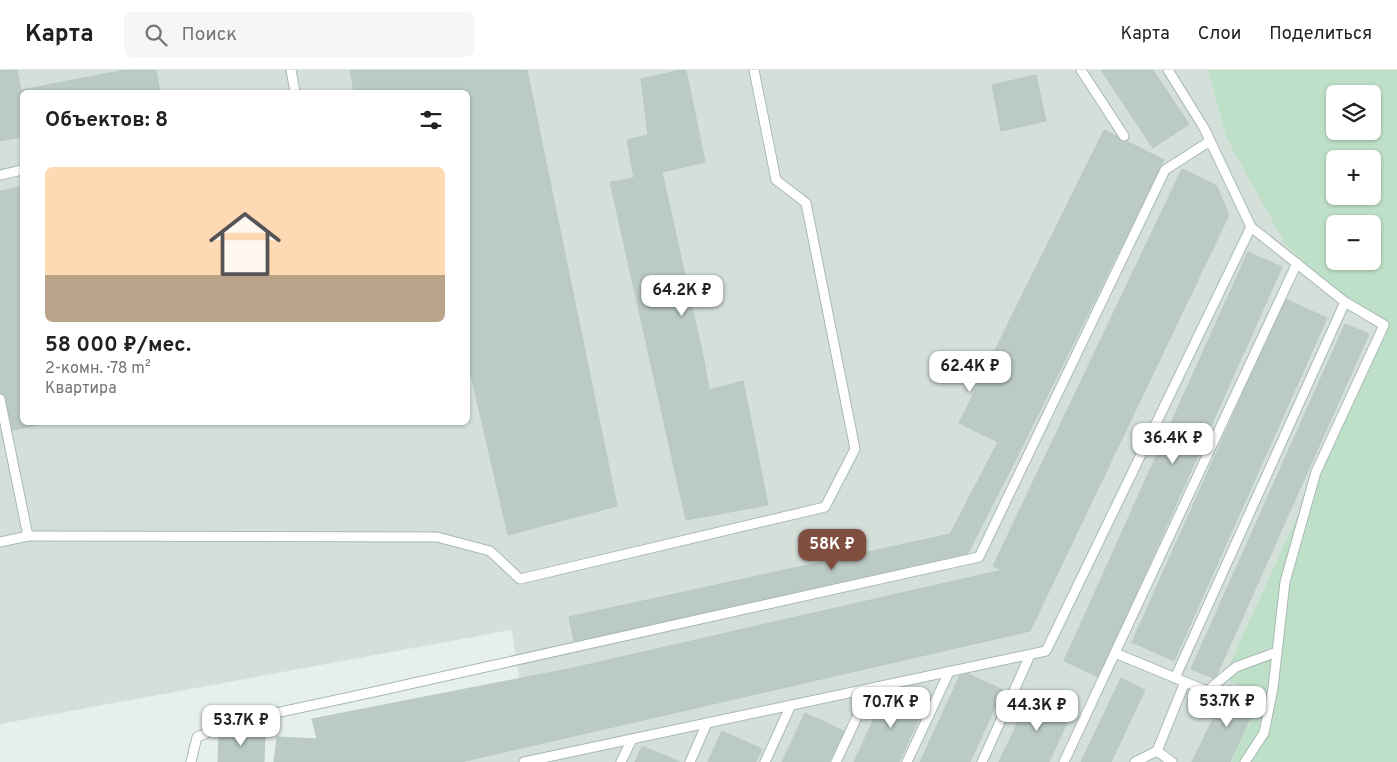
<!DOCTYPE html>
<html lang="ru">
<meta charset="utf-8">
<style>
:root{--surface:#fff;--page:#f6f6f6;--text:#202124;--muted:#757577;--line:#e0e0e0;--accent:#7f4e3f}
body{margin:0;font-family:Overpass,sans-serif;background:var(--page);color:var(--text);height:100vh;display:flex;flex-direction:column;font-size:19px;white-space:nowrap}
*{box-sizing:border-box;margin:0}
p{font-size:16px;color:var(--muted)}
.icon{flex:none;width:28px;height:28px;fill:none;stroke:currentColor;stroke-width:2;stroke-linecap:round;stroke-linejoin:round}
.map{position:relative;flex:1;overflow:hidden}
.side{position:absolute;left:20px;top:20px;width:450px;height:335px;display:flex;flex-direction:column;background:var(--surface);border-radius:8px;box-shadow:0 1px 4px #0004}
.side>*{flex:none}
.controls{position:absolute;left:1326px;top:15px;display:grid;gap:10px}
.controls a{display:grid;place-items:center;width:55px;height:55px;border-radius:8px;background:var(--surface);box-shadow:0 1px 4px #0004;font-size:25px}
.price{position:absolute;translate:-50% -42px;padding:0 11px;border-radius:10px;background:#fff;color:#222;font-size:16px;line-height:32px;filter:drop-shadow(0 1px 2px #0008)}
.price::after{content:'';position:absolute;left:50%;top:30px;width:15px;height:11px;margin-left:-8px;background:inherit;clip-path:polygon(0 0,100% 0,50% 100%)}
.price.selected{background:var(--accent);color:#fff}
ul{padding:0;list-style:none}
li{display:grid;align-content:center;gap:10px;height:265px;padding:0 25px}
li+li{border-top:1px solid var(--line)}
li span{display:grid;place-items:center;height:155px;border-radius:8px;color:#555}
li>.icon{margin-inline-start:auto}
span .icon{width:90px;height:90px;fill:#fffc;stroke-width:1}
li b{font-size:21px}
h2{display:flex;justify-content:space-between;align-items:center;height:60px;padding:0 25px;font-size:21px}
header{display:flex;align-items:center;gap:30px;box-sizing:border-box;height:70px;padding:0 25px;background:var(--surface);border-bottom:1px solid var(--line)}
header strong{font-size:24px}
nav{display:flex;gap:28px;margin-inline-start:auto;font-size:18px}
.search{width:350px;height:45px;background:var(--page);display:flex;align-items:center;gap:12px;box-sizing:border-box;padding:0 18px;border-radius:8px;color:var(--muted);font-size:19px}
.map>svg:first-child{display:block}
.built{fill:#d4dfda;fill-rule:evenodd}
.green{fill:#bfe0c8;fill-rule:evenodd}
.building{fill:#bbcac4;stroke:#b8c9c2}
.lines{fill:none;stroke-linecap:round;stroke-linejoin:round}
.lane-casing{stroke:#a8b8b2;stroke-width:11}
.lane{stroke:#fff;stroke-width:9}
</style>
<header>
<strong>Карта</strong>
<div class="search"><svg class="icon" aria-label="search" viewBox="0 0 24 24"><circle cx="10" cy="10" r="6"/><path d="M15 15l6 6"/></svg>Поиск</div>
<nav><a>Карта</a><a>Слои</a><a>Поделиться</a></nav>
</header>
<div class="map">
<svg width="1397" height="692" viewBox="0 0 1397 692">
<rect width="100%" height="100%" fill="#e6efeb"/>
<path class="built" d="M0,0H1208L1226,67L1384,255L1223,608L1262,627L1231,692H311L523,633L512,560L0,654ZM22,22H468V352H22Z"/>
<path class="green" d="M1208,0H1397V692H1231L1262,627L1223,608L1384,256L1355,243L1284,172L1226,67ZM1335,24H1372V61H1335ZM1335,89H1372V126H1335ZM1335,154H1372V191H1335Z"/>
<g class="building">
<path d="M0,0H17L21,20L125,0H156L160,22H22V67L0,71Z"/>
<path d="M350,0H527L617,436L508,465L468,292V22H354Z"/>
<path d="M681,0H686L705,92L662,102L704,290L709,320L743,311L768,435L686,450L610,112L634,108L627,70L648,65L641,9Z"/>
<path d="M1101,0H1153L1189,54L1153,78Z"/>
<path d="M1036,5L1046,51L1001,61L992,15Z"/>
<path d="M1104,60L1164,90L1019,383L966,487L574,571L569,547L950,464L998,372L959,353Z"/>
<path d="M1182,99L1216,115L1229,145L1030,561L461,692H274L277,667L317,669L312,649L573,598L1002,500L993,496Z"/>
<path d="M22,117V352H53L4,362L0,337V121Z"/>
<path d="M1248,182L1282,197L1099,607L1064,591Z"/>
<path d="M1285,229L1327,248L1174,591L1132,572Z"/>
<path d="M1345,254L1369,264L1215,609L1191,599Z"/>
<path d="M962,601L1003,620L970,692H920Z"/>
<path d="M1121,608L1145,620L1111,692H1081Z"/>
<path d="M1229,616L1259,630L1230,692H1192Z"/>
<path d="M888,618L925,635L899,692H854Z"/>
<path d="M1031,624L1072,642L1049,692H999Z"/>
<path d="M805,643L844,661L829,692H782Z"/>
<path d="M722,661L762,679L756,692H708Z"/>
<path d="M219,662L265,663L264,692H218Z"/>
<path d="M642,676L680,692H635Z"/>
</g>
<g class="lines">
<g class="lane-casing">
<g id="lane">
<path d="M291,0L295,22"/>
<path d="M1081,0L1124,66"/>
<path d="M0,105L22,100"/>
<path d="M0,329L28,466L0,472"/>
<path d="M28,466L437,467L490,481L520,509L825,437L855,379L806,133L776,110L754,0"/>
<path d="M1115,583L1207,621L1236,597L1277,582"/>
<path d="M1175,608L1345,232"/>
<path d="M1157,681L1172,692"/>
<path d="M191,692L197,667L238,651L369,623L979,487L1165,100L1210,71"/>
<path d="M524,692L1046,581L1251,157L1204,58L1168,0"/>
<path d="M621,692L632,669"/>
<path d="M690,692L707,653"/>
<path d="M765,692L791,635"/>
<path d="M836,692L870,619"/>
<path d="M907,692L949,602"/>
<path d="M982,692L1030,585"/>
<path d="M1064,692L1297,193"/>
<path d="M1135,692L1157,681L1185,612"/>
<path d="M1245,692L1264,663L1273,618L1285,512L1316,402L1384,255L1345,232L1251,157"/>
</g>
</g>
<use href="#lane" class="lane"/>
</g>
</svg>
<div class="controls">
<a><svg class="icon" aria-label="layers" viewBox="0 0 24 24"><path d="M12 4l9 5-9 5-9-5zM3 14l9 5 9-5"/></svg></a>
<a>+</a>
<a>−</a>
</div>
<b class="price" style="left:682px;top:247px">64.2K ₽</b>
<b class="price" style="left:970px;top:323px">62.4K ₽</b>
<b class="price" style="left:1173px;top:395px">36.4K ₽</b>
<b class="price selected" style="left:832px;top:501px">58K ₽</b>
<b class="price" style="left:1227px;top:658px">53.7K ₽</b>
<b class="price" style="left:891px;top:659px">70.7K ₽</b>
<b class="price" style="left:1037px;top:662px">44.3K ₽</b>
<b class="price" style="left:241px;top:677px">53.7K ₽</b>
<section class="side">
<h2>Объектов: 8<svg class="icon" aria-label="filters" viewBox="0 0 24 24"><path d="M4 7h16M4 17h16"/><circle cx="9" cy="7" r="2"/><circle cx="15" cy="17" r="2"/></svg></h2>
<ul>
<li><span style="background:linear-gradient(#ffd9b3 70%,#b9a48a 0)"><svg class="icon" aria-label="home" viewBox="0 0 24 24"><path d="M3 11l9-7 9 7M6 9v11h12V9"/></svg></span><div><b>58 000 ₽/мес.</b><p>2-комн. · 78 m²</p><p>Квартира</p></div></li>
</ul>
</section>
</div>
